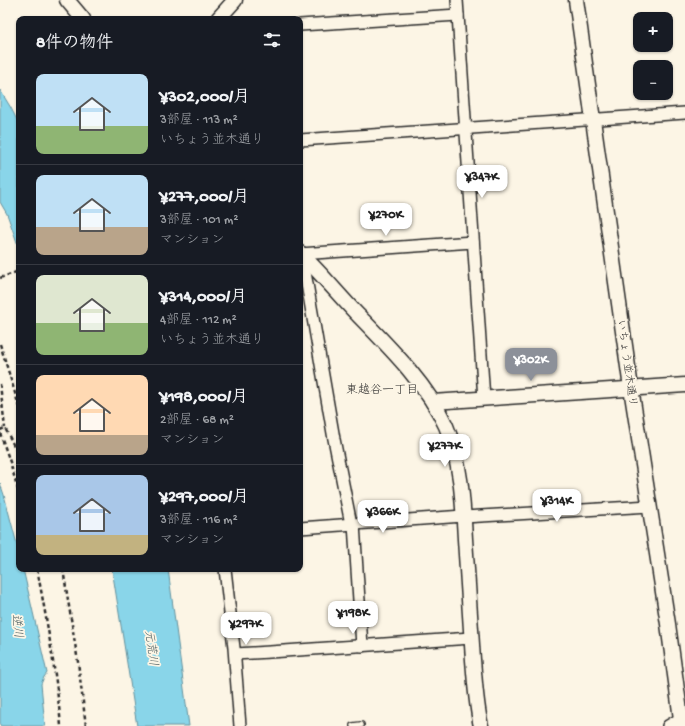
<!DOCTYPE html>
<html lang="ja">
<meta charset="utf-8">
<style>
:root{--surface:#171b24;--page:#242831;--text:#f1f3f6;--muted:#9ea1a6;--line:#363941;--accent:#8c9099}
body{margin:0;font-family:"Gochi Hand","Klee One",sans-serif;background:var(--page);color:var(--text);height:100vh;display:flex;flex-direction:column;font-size:15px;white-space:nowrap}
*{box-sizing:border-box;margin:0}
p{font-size:13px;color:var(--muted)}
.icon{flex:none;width:22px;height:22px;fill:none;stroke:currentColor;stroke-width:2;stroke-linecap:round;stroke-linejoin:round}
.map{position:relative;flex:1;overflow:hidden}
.panel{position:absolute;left:16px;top:16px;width:287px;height:556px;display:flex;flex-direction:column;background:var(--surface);border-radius:8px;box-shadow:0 1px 3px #0004}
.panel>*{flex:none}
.controls{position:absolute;left:633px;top:12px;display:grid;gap:8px}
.controls a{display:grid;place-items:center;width:40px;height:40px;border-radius:8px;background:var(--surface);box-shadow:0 1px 3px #0004;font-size:20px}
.price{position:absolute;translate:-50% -34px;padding:0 9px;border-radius:8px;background:#fff;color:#222;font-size:13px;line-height:26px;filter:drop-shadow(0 1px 2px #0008)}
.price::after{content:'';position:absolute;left:50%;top:24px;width:12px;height:9px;margin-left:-6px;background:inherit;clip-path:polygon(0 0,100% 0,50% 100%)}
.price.current{background:var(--accent);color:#fff}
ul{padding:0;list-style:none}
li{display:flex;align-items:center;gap:12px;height:100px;padding:0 20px}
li+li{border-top:1px solid var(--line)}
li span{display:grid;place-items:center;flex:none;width:112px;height:80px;border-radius:8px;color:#555}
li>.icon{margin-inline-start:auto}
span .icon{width:48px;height:48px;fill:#fffc;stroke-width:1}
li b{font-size:17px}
h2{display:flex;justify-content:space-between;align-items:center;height:48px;padding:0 20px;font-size:17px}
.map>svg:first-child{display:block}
.water{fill:#89d5e9;stroke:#63919d}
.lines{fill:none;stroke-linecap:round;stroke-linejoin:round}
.service-casing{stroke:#2b2b2b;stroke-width:8}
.minor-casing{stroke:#2b2b2b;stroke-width:14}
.tertiary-casing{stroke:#2b2b2b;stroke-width:17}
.path{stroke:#2b2b2b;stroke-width:2.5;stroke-dasharray:4 3;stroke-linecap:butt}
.service{stroke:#fcf5e5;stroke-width:5.5}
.minor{stroke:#fcf5e5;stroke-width:11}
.tertiary{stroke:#fcf5e5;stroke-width:14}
.labels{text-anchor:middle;stroke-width:3.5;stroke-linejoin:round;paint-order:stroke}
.street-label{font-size:11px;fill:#2b2b2b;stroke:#fcf5e5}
.neighbourhood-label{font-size:12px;fill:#2b2b2b;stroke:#fcf5e5}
.water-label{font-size:12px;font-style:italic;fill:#42565a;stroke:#fcf5e5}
</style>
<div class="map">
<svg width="685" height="726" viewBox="0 0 685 726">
<rect width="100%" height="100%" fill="#fcf5e5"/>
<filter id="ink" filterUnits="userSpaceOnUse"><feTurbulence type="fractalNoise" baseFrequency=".025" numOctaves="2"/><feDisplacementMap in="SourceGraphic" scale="8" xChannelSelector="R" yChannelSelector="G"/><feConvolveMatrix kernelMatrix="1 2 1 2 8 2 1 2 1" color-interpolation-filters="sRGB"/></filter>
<g filter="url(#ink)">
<g class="water">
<path d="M0,90L11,108L19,124V248L7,214L0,202Z"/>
<path d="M0,483L4,495L19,552V569H23L47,673L44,677L41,684L45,726H0Z"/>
<path d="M112,569H168L189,726H137Z"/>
</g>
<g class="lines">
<g class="service-casing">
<path id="service" d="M353,726L361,725"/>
</g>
<g class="minor-casing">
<g id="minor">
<path d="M457,0L484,399"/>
<path d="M300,25L458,15"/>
<path d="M300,140L685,113"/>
<path d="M300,254L473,242"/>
<path d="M302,255L334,439L351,524"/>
<path d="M464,517L650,506"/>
<path d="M354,524L362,646"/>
<path d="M300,528L463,516"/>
<path d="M225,569L234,648L240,726"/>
<path d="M235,654L270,652L471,638"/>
<path d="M668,726L685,716"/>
</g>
</g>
<g class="tertiary-casing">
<g id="tertiary">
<path d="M67,0L83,19"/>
<path d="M576,0L631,388L668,624L682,726"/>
<path d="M218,19L235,0"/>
<path d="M300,253C320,272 337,293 356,313C388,346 427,384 446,426C461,461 463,502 465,539C468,579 470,620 473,660C475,682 476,704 481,726"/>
<path d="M433,402L685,385"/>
</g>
</g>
<g class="path">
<path d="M0,278L19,271"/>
<path d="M0,344L19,406"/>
<path d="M0,384L5,428"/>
<path d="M0,430L5,428L19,456"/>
<path d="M0,433L10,462L19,493"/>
<path d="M37,569C47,621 56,673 61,726"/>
<path d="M63,569L78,662L86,726"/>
</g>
<use href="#service" class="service"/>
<use href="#minor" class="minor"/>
<use href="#tertiary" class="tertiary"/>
</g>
</g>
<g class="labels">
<g class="street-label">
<text transform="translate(628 363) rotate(82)" y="4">いちょう並木通り</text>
</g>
<g class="neighbourhood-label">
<text x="382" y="393">東越谷一丁目</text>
</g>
<g class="water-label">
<text transform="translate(18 626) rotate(83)" y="4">逆川</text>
<text transform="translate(152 648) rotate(82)" y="4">元荒川</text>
</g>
</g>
</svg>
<div class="controls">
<a>+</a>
<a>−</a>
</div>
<b class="price" style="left:482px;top:199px">¥347K</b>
<b class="price" style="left:386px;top:237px">¥270K</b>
<b class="price current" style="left:531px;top:382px">¥302K</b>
<b class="price" style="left:445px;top:468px">¥277K</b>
<b class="price" style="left:557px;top:523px">¥314K</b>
<b class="price" style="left:383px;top:534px">¥366K</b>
<b class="price" style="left:353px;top:635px">¥198K</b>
<b class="price" style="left:246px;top:646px">¥297K</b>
<section class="panel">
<h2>8件の物件<svg class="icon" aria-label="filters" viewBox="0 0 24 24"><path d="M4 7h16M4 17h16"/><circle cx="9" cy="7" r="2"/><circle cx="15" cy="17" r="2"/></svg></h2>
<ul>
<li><span style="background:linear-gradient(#bfe0f5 65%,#8fb573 0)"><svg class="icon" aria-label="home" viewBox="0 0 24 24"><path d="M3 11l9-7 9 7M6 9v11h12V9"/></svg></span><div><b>¥302,000/月</b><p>3部屋 · 113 m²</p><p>いちょう並木通り</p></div></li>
<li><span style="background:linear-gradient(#bfe0f5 65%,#b9a48a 0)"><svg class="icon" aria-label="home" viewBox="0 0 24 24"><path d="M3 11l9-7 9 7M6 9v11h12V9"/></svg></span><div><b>¥277,000/月</b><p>3部屋 · 101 m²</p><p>マンション</p></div></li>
<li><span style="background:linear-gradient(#dfe7d0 60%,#8fb573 0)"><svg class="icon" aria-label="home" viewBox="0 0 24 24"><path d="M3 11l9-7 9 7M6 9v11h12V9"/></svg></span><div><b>¥314,000/月</b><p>4部屋 · 112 m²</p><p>いちょう並木通り</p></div></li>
<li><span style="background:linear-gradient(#ffd9b3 75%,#b9a48a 0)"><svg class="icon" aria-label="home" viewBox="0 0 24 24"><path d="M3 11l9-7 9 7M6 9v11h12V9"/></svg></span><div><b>¥198,000/月</b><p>2部屋 · 68 m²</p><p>マンション</p></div></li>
<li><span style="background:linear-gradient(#a9c7e8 75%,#c2b280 0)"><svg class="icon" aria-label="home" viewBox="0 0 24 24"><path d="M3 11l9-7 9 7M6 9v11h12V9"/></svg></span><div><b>¥297,000/月</b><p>3部屋 · 116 m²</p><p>マンション</p></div></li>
</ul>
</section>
</div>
